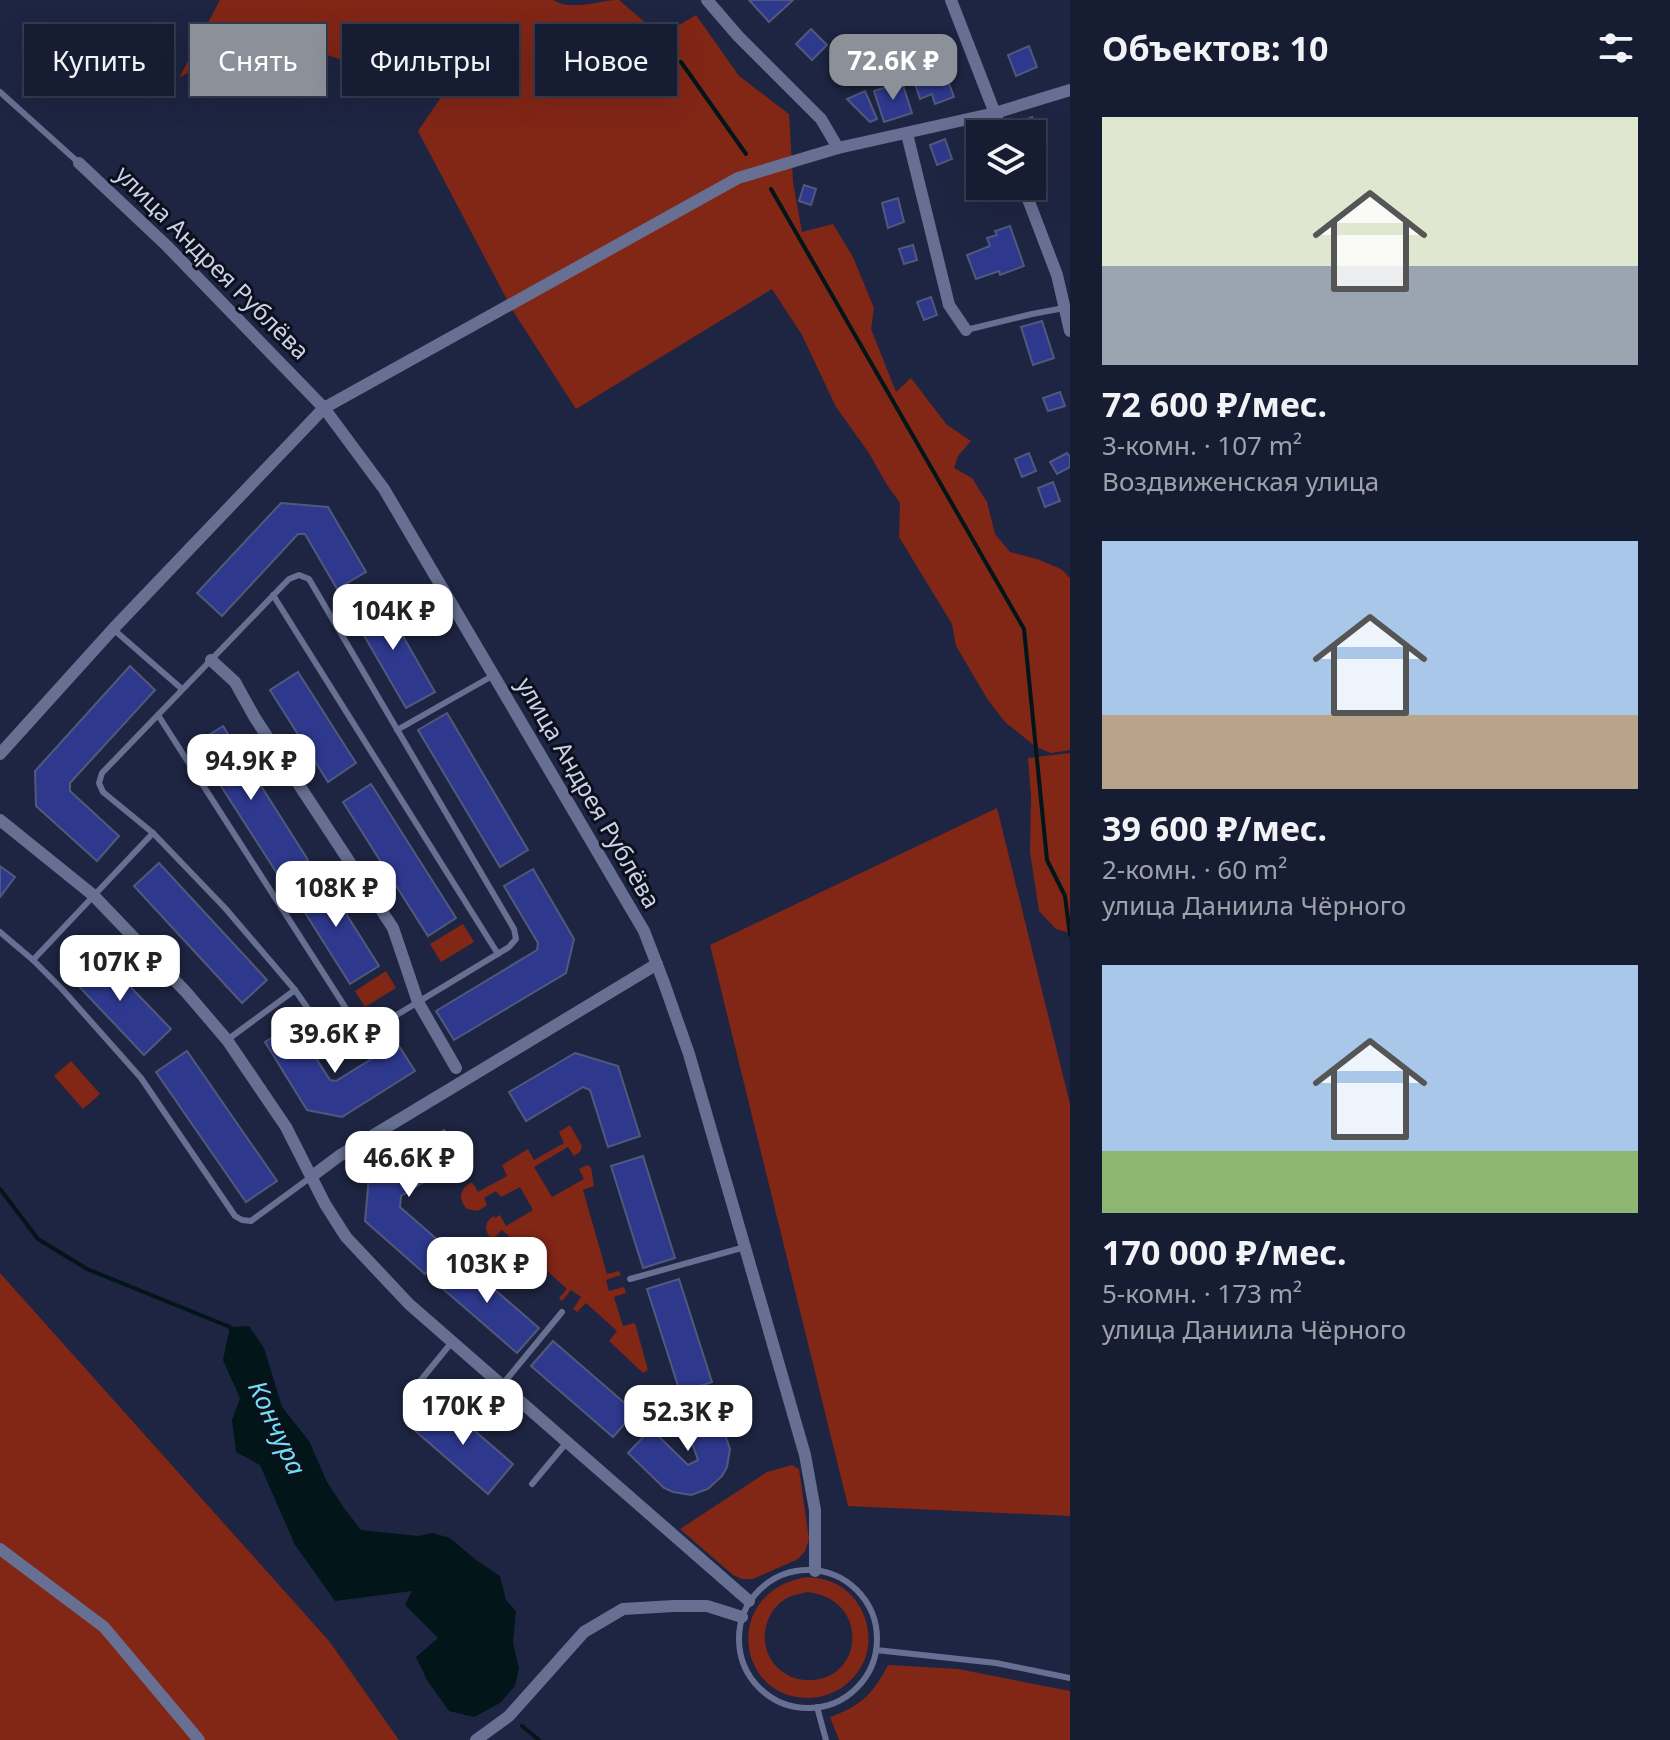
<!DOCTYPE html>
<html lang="ru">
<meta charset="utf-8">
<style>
:root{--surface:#161c32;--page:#23293e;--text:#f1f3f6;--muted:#9ea1ac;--line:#353a4d;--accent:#8c9099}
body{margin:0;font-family:"Noto Sans",sans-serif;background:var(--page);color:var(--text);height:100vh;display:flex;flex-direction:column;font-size:30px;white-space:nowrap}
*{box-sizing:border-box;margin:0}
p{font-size:26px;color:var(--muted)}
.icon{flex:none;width:44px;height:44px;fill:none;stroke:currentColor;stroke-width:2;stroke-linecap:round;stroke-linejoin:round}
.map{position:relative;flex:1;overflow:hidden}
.details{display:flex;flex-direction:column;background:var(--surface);width:600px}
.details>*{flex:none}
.banner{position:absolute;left:24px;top:24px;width:760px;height:72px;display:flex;gap:16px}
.tools{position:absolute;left:966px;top:120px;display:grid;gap:16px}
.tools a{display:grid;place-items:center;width:80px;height:80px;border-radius:0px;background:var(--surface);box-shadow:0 8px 32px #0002,0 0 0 2px var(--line);font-size:40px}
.price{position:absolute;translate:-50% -68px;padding:0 18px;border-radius:16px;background:#fff;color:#222;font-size:26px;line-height:52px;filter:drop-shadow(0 2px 4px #0008)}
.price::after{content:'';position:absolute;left:50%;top:48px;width:24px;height:18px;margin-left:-12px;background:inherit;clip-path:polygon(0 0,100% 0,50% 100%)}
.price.current{background:var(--accent);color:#fff}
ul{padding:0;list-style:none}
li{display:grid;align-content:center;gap:16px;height:424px;padding:0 32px}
li span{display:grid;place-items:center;height:248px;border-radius:0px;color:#555}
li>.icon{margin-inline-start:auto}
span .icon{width:144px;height:144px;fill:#fffc;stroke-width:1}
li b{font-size:34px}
h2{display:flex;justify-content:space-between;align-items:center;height:96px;padding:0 32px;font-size:34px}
.pill{padding:0 28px;border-radius:0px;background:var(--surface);box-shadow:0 8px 32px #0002,0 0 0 2px var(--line);font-size:28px;line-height:72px}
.pill.current{background:var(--accent);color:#fff}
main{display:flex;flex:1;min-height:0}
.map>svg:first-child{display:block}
.green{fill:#822616;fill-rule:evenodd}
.water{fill:#021519}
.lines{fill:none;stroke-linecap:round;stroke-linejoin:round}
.stream{stroke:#021519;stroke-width:4}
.building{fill:#2e398e;stroke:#50597b;stroke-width:2}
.lane{stroke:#677093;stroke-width:6}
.street{stroke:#677093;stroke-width:12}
.labels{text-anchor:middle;stroke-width:6;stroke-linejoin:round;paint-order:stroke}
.street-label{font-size:24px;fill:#ccd2e5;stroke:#0c0f1c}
.water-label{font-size:26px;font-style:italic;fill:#73ddf3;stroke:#0c0f1c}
</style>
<main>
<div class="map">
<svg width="1070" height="1740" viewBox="0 0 1070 1740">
<rect width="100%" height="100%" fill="#1e2542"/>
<g class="green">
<path d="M220,0H553C573,12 598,0 619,0L647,24L664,34L696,15L739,76L789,114L793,182L802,232L833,224L853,257L874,308L871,329L896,392L911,378L947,425L971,441L958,456L954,468L972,478L987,502L995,534L1010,552L1037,559L1061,569L1070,578V750L1051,753L1036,747L1005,722L988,700L956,646L952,624L899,537L900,503L887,485L869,453L836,407L802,335L772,289L576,409L513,311L418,131L448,87L455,58L358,65L259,33L179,78Z"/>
<path d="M1070,753V933L1056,929L1039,911L1030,852L1031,796L1028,758Z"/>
<path d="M997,808L1070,1104V1516L848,1506L710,945Z"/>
<path d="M463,924L474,942L441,962L430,944Z"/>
<path d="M386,971L396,988L365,1007L355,991Z"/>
<path d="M71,1061L100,1094L83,1109L54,1076Z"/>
<path d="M570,1125L582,1146L580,1152L574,1156L568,1147L534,1167L552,1197L584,1179L579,1169L587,1165L591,1167L594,1186L583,1190L607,1274L619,1271L621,1275L606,1280L609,1291L624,1287L626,1293L614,1297L623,1326L635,1323L648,1370L643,1373L609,1341L617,1331L586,1303L577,1312L573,1309L581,1297L571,1290L562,1301L559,1298L567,1289L502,1230L493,1239C484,1233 483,1222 494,1216L495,1218L500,1215L506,1226L533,1210L520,1187L501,1197L496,1191L484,1198L487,1205L478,1211L467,1209C457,1199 460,1188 472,1182L478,1192L507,1176L502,1165L528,1149L534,1160L564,1143L559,1132Z"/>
<path d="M0,1273L329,1641L399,1740H0Z"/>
<path d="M792,1465L799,1469L809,1539L805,1551L798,1559L753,1579H742L733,1575L680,1529L767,1472Z"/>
<path d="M807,1577C817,1578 827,1579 836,1584C868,1600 879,1645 857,1673C846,1688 829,1697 810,1698C736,1700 721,1591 807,1577ZM807,1592C872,1599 863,1683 807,1680C795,1680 783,1674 775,1665C758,1645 763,1614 784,1600C791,1595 799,1594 807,1592Z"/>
<path d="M888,1665L958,1669L1070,1691V1740H839L830,1717C861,1706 873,1694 888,1665Z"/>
</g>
<path class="water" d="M249,1326L264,1348L282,1407L309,1441L327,1482L344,1508L361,1530L418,1536L432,1533L450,1538L476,1560L500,1576L506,1600L516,1611L513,1643L519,1668L515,1686L500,1703L474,1717L449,1711L427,1680L416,1657L438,1638L405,1605L412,1591L335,1601L295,1545L260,1465L236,1452L232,1420L240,1398L223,1360L230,1327Z"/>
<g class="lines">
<g class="stream">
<path d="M681,62L746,154"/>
<path d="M771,189L1024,629L1047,860L1065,896L1070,935"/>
<path d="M0,1189L38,1239L87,1269L230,1327L231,1330"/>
<path d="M522,1726L539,1740"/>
</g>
</g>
<g class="building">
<path d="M749,0H793L769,22Z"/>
<path d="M811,29L827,45L812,60L796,44Z"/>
<path d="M1029,46L1037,67L1016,76L1008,55Z"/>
<path d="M941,62L954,97L935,104L932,94L920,99L911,72Z"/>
<path d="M902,82L912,113L884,122L874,91Z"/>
<path d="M865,91L877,119L870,122L847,99Z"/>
<path d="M1032,117L1041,139L1032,142V134H1020L1016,124Z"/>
<path d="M945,139L952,159L937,165L930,145Z"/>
<path d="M980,150V172L972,175L965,156Z"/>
<path d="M804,185L816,189L811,205L799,201Z"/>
<path d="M898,198L904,222L888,228L882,203Z"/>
<path d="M1010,226L1024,266L1000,275L999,271L976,279L967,255L990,246L987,238L997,235L995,231Z"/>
<path d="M913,245L917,260L904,264L899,249Z"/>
<path d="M931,297L937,315L924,320L917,302Z"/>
<path d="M1042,321L1054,358L1033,365L1021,327Z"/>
<path d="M1060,392L1065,406L1048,411L1043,398Z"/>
<path d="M1029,453L1036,471L1022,477L1015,459Z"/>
<path d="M1067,453L1070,457V467L1057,474L1050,462Z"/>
<path d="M1053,482L1060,501L1045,507L1038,488Z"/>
<path d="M281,503L328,507L366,572L337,589L305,534H298L222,616L197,593Z"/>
<path d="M380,596L435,692L406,708L351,613Z"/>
<path d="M130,666L155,690L70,783V791L119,836L97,861L36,806L35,771Z"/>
<path d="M298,672L356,763L328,782L270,690Z"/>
<path d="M447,713L528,850L500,867L418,730Z"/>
<path d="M223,726L308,860L280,878L194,744Z"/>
<path d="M371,784L456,918L428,936L343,802Z"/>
<path d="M159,863L267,980L242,1003L134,886Z"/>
<path d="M0,866L15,877L0,897Z"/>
<path d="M533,869L574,939L566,973L454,1040L436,1011L537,950L538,943L504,886Z"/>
<path d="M321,874L379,966L350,984L292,892Z"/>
<path d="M96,951L171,1029L144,1055L70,977Z"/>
<path d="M294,1024L330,1080L336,1081L397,1043L415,1071L342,1117L307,1110L265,1042Z"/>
<path d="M187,1051L277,1181L246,1202L156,1072Z"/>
<path d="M575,1053L618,1066L640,1136L608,1147L590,1090L583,1087L526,1121L509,1092Z"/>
<path d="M444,1130L462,1159L401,1196L400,1207L447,1248L425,1274L365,1221L369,1176Z"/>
<path d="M643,1156L675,1258L643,1268L611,1166Z"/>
<path d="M457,1257L539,1328L517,1353L435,1282Z"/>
<path d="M679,1279L712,1382L680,1392L647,1289Z"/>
<path d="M553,1341L635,1412L613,1437L531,1366Z"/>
<path d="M439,1400L513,1464L488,1494L413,1429Z"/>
<path d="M713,1400L730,1449L727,1467L722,1476L708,1489L691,1495L673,1492L664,1488L628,1453L651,1429L688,1465L698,1460L681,1411Z"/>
</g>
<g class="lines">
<g class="lane">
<path d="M0,92L79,163"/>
<path d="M966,330L1032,314L1064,308"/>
<path d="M299,575L309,579L514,929L516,939L509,947L352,1042L341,1044L329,1039L295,990L225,908L153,833L103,792L99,783L102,773L289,579Z"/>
<path d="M273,595L498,954"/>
<path d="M113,629L182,689"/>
<path d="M158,715L363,1035"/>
<path d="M397,730L494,675"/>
<path d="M153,833L33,960L62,989L141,1078L235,1216L242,1220L251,1221L311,1177"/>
<path d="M0,932L33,960"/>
<path d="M227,1040L295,990"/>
<path d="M630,1279L745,1247"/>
<path d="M502,1385L562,1312"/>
<path d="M412,1391L452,1342"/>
<path d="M532,1484L567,1442"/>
<circle cx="808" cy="1639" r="69"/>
<path d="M876,1650L996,1663L1070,1678"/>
<path d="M817,1707L826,1740"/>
</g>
<g class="street">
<path d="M707,0L738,36L821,119L838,148L995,113L1070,90"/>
<path d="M951,0L1003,134"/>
<path d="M907,134L949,305L966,330"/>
<path d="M79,163L167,246L324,408L384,489L644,931L664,983L689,1054L805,1455L815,1510V1571"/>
<path d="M1023,186L1057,275L1070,331"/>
<path d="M211,660L235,682L255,718L393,928L418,1002L456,1068"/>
<path d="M0,754L113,629L324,408L738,178L838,148"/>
<path d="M0,820L93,895L186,992L227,1040L286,1127L325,1204L346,1237L409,1304L749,1601"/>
<path d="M311,1177L339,1156L657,964"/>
<path d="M0,1549L104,1627L199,1740"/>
<path d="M476,1740L509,1716L584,1632L623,1609L674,1606H707L742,1617"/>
</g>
</g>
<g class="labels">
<g class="street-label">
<text transform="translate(212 263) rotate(45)" y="8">улица Андрея Рублёва</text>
<text transform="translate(588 793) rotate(60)" y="8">улица Андрея Рублёва</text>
</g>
<g class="water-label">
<text transform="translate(277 1428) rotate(65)" y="9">Кончура</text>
</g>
</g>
</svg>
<div class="tools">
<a><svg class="icon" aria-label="layers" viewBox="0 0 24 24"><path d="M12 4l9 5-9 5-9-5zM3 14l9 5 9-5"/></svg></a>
</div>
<b class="price current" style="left:893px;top:102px">72.6K ₽</b>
<b class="price" style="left:393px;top:652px">104K ₽</b>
<b class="price" style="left:251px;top:802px">94.9K ₽</b>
<b class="price" style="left:336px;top:929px">108K ₽</b>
<b class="price" style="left:120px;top:1003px">107K ₽</b>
<b class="price" style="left:335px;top:1075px">39.6K ₽</b>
<b class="price" style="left:409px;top:1199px">46.6K ₽</b>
<b class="price" style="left:487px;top:1305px">103K ₽</b>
<b class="price" style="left:463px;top:1447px">170K ₽</b>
<b class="price" style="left:688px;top:1453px">52.3K ₽</b>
<div class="banner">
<a class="pill">Купить</a>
<a class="pill current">Снять</a>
<a class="pill">Фильтры</a>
<a class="pill">Новое</a>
</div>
</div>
<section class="details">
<h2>Объектов: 10<svg class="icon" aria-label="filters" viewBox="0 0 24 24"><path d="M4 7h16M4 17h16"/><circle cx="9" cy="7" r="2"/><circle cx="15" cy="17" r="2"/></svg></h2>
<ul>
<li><span style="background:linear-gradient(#dfe7d0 60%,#9aa5b1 0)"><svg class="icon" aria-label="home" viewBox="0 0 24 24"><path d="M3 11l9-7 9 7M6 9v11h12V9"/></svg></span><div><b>72 600 ₽/мес.</b><p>3-комн. · 107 m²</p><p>Воздвиженская улица</p></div></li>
<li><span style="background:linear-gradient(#a9c7e8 70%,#b9a48a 0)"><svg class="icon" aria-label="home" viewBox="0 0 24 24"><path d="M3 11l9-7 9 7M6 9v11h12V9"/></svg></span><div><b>39 600 ₽/мес.</b><p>2-комн. · 60 m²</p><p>улица Даниила Чёрного</p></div></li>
<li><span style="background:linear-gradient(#a9c7e8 75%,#8fb573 0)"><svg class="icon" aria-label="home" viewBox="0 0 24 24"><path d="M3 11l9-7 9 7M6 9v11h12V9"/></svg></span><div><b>170 000 ₽/мес.</b><p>5-комн. · 173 m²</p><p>улица Даниила Чёрного</p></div></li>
</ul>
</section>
</main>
